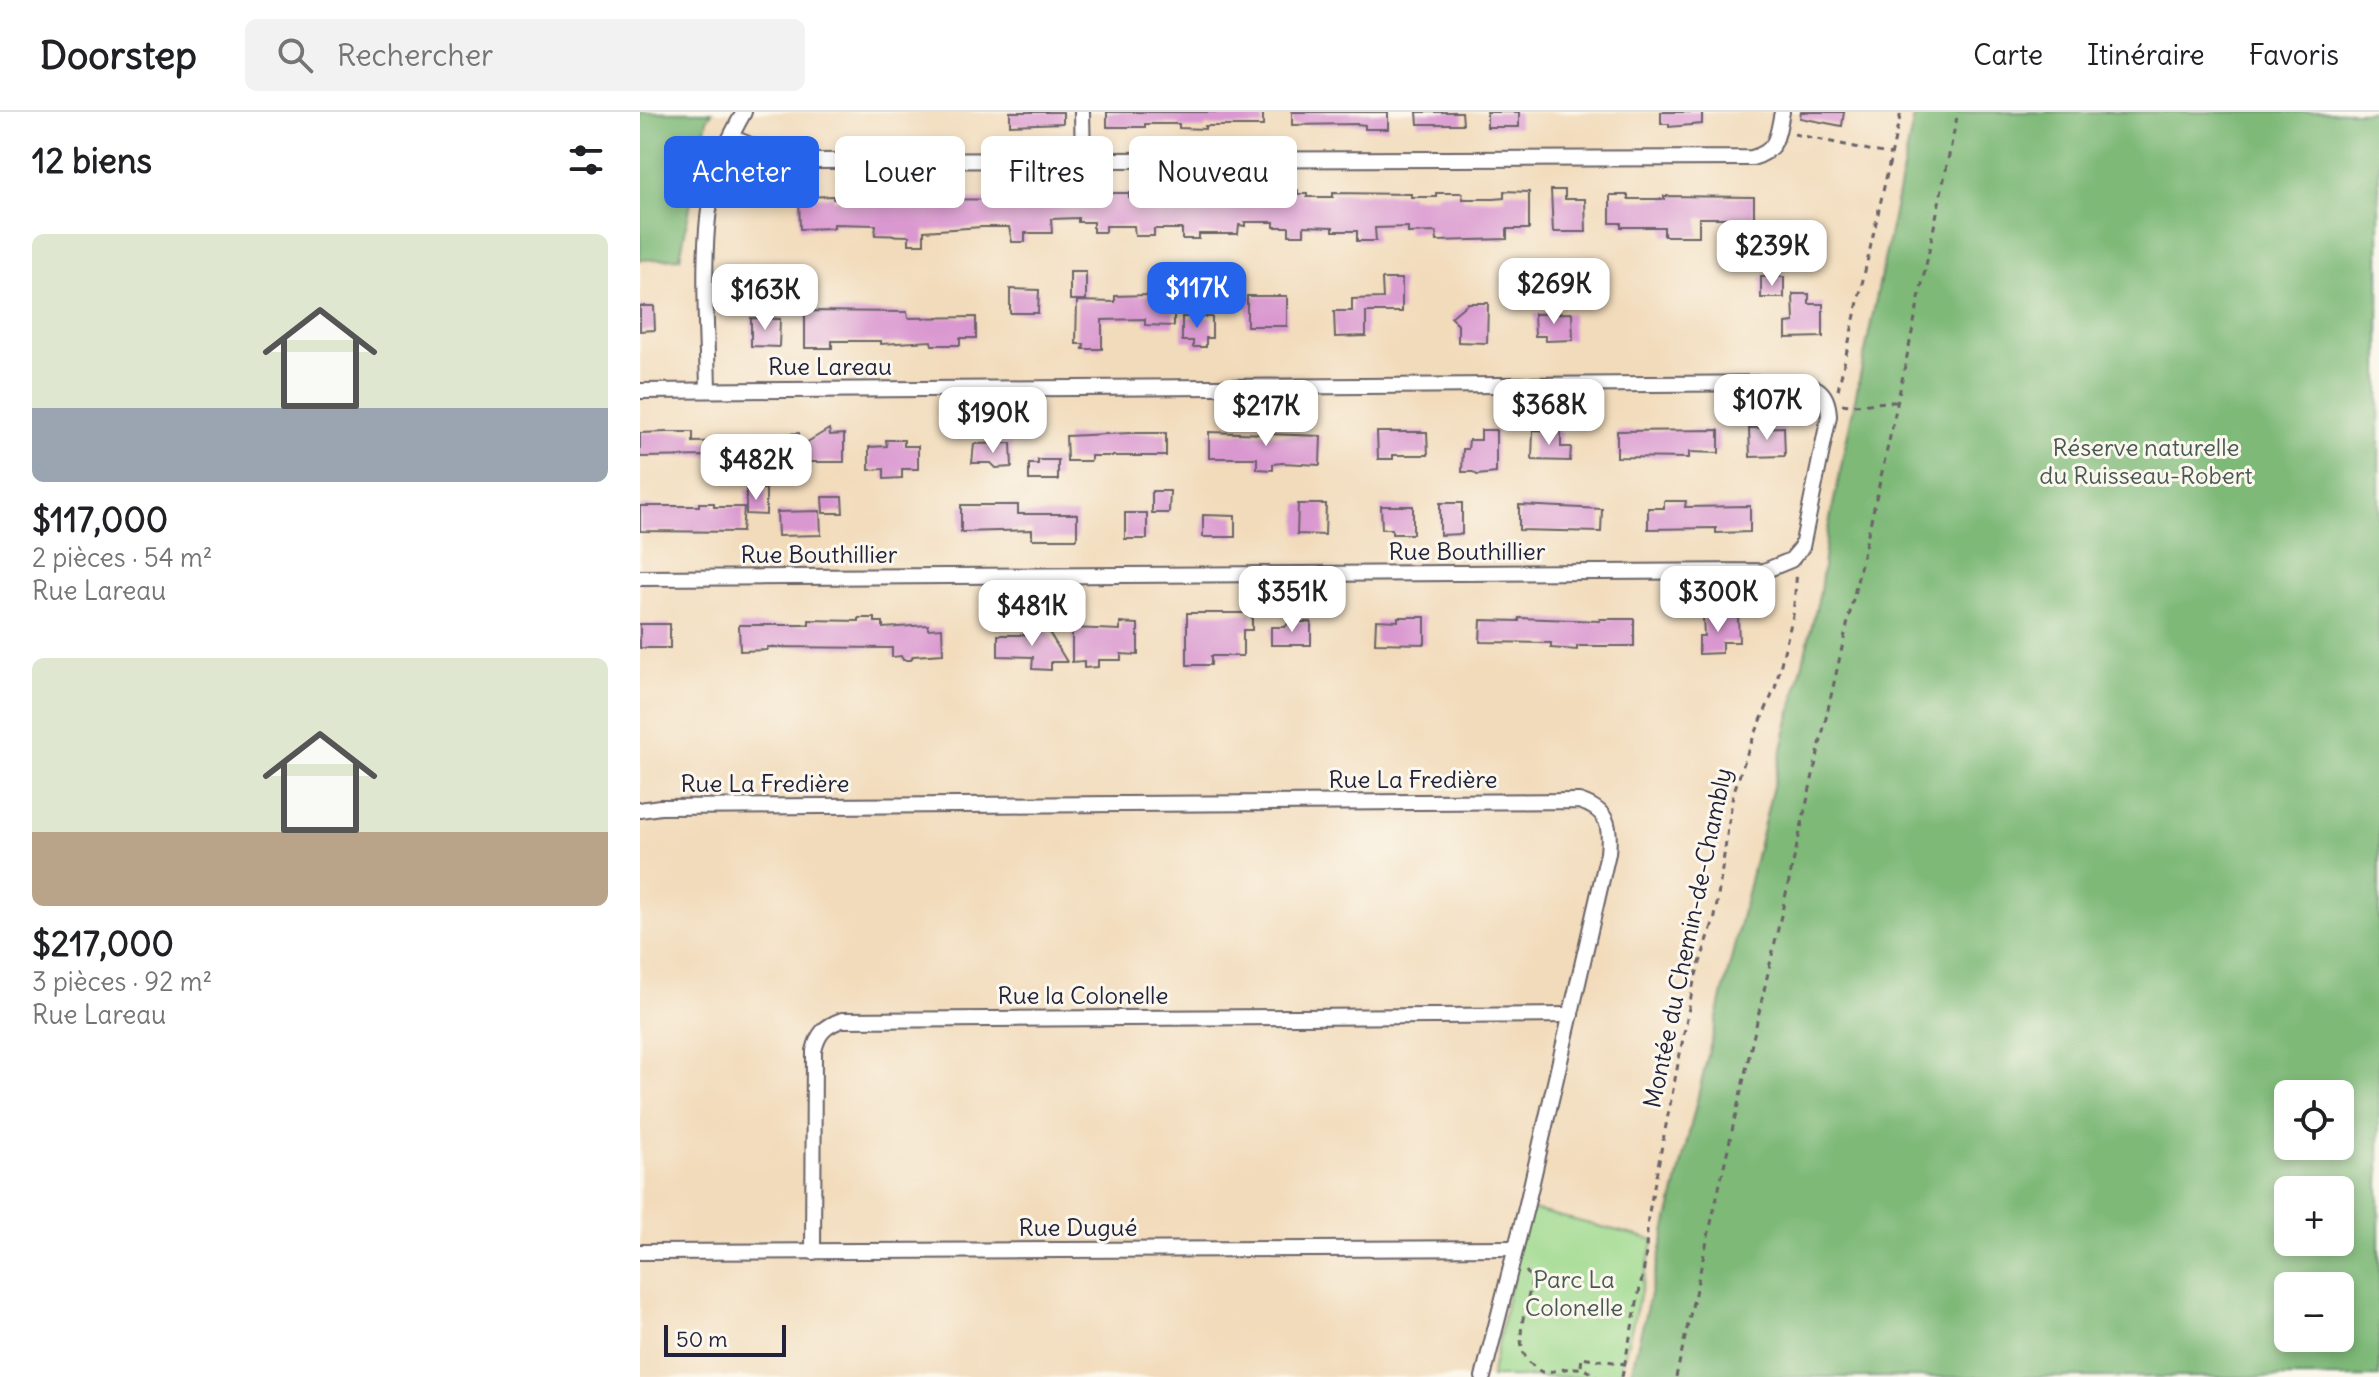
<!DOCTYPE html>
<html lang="fr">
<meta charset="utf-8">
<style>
:root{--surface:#fff;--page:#f2f2f2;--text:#202124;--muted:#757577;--line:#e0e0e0;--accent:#2563eb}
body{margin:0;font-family:Delius,sans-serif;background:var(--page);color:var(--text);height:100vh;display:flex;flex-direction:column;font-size:30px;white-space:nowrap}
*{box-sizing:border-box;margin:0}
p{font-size:26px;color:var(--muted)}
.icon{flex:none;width:44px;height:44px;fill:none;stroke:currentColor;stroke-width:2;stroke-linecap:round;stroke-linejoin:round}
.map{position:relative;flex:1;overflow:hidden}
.sheet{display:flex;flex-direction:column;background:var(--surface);width:640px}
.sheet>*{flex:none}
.top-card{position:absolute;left:24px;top:24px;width:760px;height:72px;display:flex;gap:16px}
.controls{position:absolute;left:1634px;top:968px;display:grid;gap:16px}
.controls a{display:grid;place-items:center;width:80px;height:80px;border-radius:12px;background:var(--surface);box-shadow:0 4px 12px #0003;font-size:40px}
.scale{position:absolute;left:24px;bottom:20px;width:122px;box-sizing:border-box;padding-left:8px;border:4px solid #22223b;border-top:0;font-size:22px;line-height:28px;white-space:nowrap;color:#22223b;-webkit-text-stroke:6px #fbf7ec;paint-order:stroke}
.price{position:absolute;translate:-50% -68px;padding:0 18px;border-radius:16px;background:#fff;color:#222;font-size:26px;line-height:52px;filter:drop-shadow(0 2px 4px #0008)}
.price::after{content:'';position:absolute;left:50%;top:48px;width:24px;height:18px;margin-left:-12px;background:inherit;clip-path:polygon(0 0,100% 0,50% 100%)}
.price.current{background:var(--accent);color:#fff}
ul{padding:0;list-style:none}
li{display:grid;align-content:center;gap:16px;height:424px;padding:0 32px}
li span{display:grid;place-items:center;height:248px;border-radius:12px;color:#555}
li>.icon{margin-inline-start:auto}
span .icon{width:144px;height:144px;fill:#fffc;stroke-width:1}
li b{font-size:34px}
h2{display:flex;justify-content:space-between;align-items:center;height:96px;padding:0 32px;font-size:34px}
.pill{padding:0 28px;border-radius:12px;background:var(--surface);box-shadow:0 4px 12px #0003;font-size:28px;line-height:72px}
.pill.current{background:var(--accent);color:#fff}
header{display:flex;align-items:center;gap:48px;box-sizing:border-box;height:112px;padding:0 40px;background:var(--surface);border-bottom:2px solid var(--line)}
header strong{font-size:38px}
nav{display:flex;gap:44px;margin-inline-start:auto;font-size:28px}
.search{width:560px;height:72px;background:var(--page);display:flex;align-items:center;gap:20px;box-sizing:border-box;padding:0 28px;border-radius:12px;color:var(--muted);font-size:30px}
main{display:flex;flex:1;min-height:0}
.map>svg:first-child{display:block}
.green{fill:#9ed98d;stroke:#607e64;stroke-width:2}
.forest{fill:#7eb978;stroke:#506e5a;stroke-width:2;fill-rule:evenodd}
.building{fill:#da98d0}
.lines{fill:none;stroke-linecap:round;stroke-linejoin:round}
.street-casing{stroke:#6b6368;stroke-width:18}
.path{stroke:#6b6368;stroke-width:3;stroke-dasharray:6 6;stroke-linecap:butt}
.street{stroke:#fff;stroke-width:14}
.labels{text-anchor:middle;stroke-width:6;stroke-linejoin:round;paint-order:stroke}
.street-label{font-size:24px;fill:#22223b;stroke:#fbf7ec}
.park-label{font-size:24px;fill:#475954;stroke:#fbf7ec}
</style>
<header>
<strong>Doorstep</strong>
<div class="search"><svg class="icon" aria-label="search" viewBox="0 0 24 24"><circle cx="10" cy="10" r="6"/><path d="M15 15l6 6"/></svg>Rechercher</div>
<nav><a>Carte</a><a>Itinéraire</a><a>Favoris</a></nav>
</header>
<main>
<section class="sheet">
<h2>12 biens<svg class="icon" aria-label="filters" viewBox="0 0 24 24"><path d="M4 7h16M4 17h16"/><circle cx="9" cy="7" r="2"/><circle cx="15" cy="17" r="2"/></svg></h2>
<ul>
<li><span style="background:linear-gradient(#dfe7d0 70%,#9aa5b1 0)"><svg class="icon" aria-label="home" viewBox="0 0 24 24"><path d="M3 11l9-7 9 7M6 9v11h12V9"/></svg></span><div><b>$117,000</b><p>2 pièces · 54 m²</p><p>Rue Lareau</p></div></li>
<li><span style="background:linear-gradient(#dfe7d0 70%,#b9a48a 0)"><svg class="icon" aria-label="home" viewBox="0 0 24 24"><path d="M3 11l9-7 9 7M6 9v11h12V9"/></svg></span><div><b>$217,000</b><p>3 pièces · 92 m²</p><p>Rue Lareau</p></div></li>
</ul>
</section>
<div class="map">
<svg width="1739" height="1265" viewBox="0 0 1739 1265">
<rect width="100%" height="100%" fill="#fbf7ec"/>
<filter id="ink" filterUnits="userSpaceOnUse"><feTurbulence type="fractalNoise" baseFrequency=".0125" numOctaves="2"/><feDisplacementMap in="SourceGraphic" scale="16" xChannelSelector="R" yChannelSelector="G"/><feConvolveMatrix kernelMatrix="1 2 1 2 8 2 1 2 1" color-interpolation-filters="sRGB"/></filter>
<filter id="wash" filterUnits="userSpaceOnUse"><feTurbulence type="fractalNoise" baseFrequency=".006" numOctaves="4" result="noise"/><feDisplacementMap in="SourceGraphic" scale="32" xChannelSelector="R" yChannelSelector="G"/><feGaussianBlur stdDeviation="1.8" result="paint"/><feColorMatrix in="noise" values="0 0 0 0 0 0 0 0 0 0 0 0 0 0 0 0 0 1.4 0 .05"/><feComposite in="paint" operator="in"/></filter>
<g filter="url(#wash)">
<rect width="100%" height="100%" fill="#f2dbbb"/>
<path class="green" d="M886,1096L1014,1128L979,1265H851Z"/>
<g class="forest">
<path d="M0,0H72L67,8L40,146L0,148Z"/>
<path d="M1275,0H1739V1265H990L1180,480L1187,422ZM1648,982H1700V1034H1648ZM1648,1078H1700V1130H1648ZM1648,1174H1700V1226H1648Z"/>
</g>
<g id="blocks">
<g class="building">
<path d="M370,0H423V11L370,13Z"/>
<path d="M467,0H623V14H565V17L539,16V12H505V15H467Z"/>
<path d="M652,0H748V17H725V13L717,12L652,13Z"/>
<path d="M777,0H822L823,12H778Z"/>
<rect x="847" y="0" width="32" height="15"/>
<path d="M1021,0H1062V12L1029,15V12H1021Z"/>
<path d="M1161,0H1204L1202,14L1160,6Z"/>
<path d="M635,77L658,78V82H667V85H693V81L771,82V85H796V81H822L823,87H854L864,86V79L889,80V117H867V127L797,129L796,120L768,121V115L735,116L736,129H717V119H693V115L664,114V123H649V115H634V110H605V114L599,113L598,122H559V127H542V117H514V124H495L494,114H466V120H453V110H438V106L411,107L412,121H385V130H372L369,115H342L284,119V132H269V124L235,123L236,113L194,112V116L160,117L159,85L193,84V87L233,88L232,84L251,87L411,88L447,87V83L475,81H489V85L528,84V80H548V85L597,87L598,81H635Z"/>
<path d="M911,78H925V87H945L946,120H913Z"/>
<path d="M970,83H988V87H1024V84L1114,85V112L1085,111V106H1059V124H1024V115H981V111H970Z"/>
<rect x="430" y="160" width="16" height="28"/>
<rect x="1121" y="165" width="23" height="21"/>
<path d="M742,167H762V200H726V224L695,225L694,199H712V187L743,186Z"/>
<path d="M508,174H524V182H534V214L505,213V207L462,208V237H443L444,232H436L437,189L475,190V184L508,183Z"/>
<rect x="140" y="175" width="19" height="22"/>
<path d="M370,177L399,178L398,201H370Z"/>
<path d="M1153,182H1169V192H1183V225L1146,226V211L1154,210Z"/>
<rect x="607" y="184" width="40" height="30"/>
<path d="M828,191H848L847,231L818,230V213L811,205Z"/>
<path d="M0,194H14L15,218L0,219Z"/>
<path d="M165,199L267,200L268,206L336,205V226H320V233H292L291,229L241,232V229H192V236H165Z"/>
<path d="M932,201L933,228L906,229L905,224H895L894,202Z"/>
<path d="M542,205H572V226H566V235H553V229H542Z"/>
<path d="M111,206L140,207L139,235L111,234Z"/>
<path d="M1144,315L1145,344L1110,345L1109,316Z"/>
<path d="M189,317L190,323L204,322V350H135L136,323L159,321V335Z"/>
<path d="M841,318H856V361L837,363L833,360H822L823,337H828L829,328H841Z"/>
<path d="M893,318L921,319V335H931L930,349L892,348Z"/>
<path d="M1079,318V341L1049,340V346L977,345V319Z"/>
<path d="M28,320H53V330L97,329L98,356L74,357V344L0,345V321Z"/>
<path d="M569,320L681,324L680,353L642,351L633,352V358L617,357V346H569Z"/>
<path d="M737,320H787L788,343H753V347H738Z"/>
<path d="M490,321H526V344H451V349H427L426,324Z"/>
<path d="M246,328H264V334H278V357H262V366L244,367V357L229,358V335L247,334Z"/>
<path d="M371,331L372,355L356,356L351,351H332L334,332Z"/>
<path d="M398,348H418V368H389V352H398Z"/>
<path d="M106,377H126V403L106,402Z"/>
<path d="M512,379H530L529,401H512Z"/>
<path d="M182,385H202L203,401H183Z"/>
<path d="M1024,389H1046L1045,395L1110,394V420L1076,421V416L1008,417V396H1024Z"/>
<path d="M59,391H74V395H104L102,420L0,419V394H59Z"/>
<path d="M800,391H822V422L800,423Z"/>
<path d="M658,392H686L685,423L657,422Z"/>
<path d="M321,393H378V402H437V427H392V418L321,420Z"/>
<path d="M879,393L962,397L961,420L879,418Z"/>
<path d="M741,394H773V422H752V417H742Z"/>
<path d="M180,399L181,423L138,424L137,400Z"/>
<rect x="485" y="401" width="22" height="26"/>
<path d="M563,403L595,404V425H563Z"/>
<path d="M547,501H612V518H603V544H571V553H547Z"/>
<path d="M758,505H785V532L735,531L736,508L758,509Z"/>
<path d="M1063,505H1098L1099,530H1082V541L1059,542V524H1064Z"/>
<path d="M219,506H235V510H243V516L288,513V517L302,516L303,542L273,544L271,548H263L261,544L252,545V536L127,535V538L100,539L99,513H169V508L219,509Z"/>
<path d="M879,506L960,509V507H994V534H937V538L911,536V531L840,530L841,508L879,509Z"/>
<path d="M649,510H671V533H631V515H645Z"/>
<path d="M480,511L498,512V543L481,542V548H458V555L444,556V549L432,550V516L480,518Z"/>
<rect x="0" y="512" width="30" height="24"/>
<path d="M404,512L427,550H411V558L392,557L393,545L358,544V523H385V518L399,519Z"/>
</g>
</g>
</g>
<g filter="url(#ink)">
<use href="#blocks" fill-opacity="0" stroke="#6b6368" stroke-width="2"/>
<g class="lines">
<g class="street-casing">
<g id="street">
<path d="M442,0L443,47"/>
<path d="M91,25L139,45L169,49L1112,46C1138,39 1137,24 1142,0"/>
<path d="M68,278C67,216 60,134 73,74C78,48 91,23 104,0"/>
<path d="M0,279L1148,271C1173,272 1188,276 1189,304L1162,435L1151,448L1124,459L0,466"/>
<path d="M0,698L20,695L939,689C968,698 971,713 968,741L886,1096L843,1265"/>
<path d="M0,1140L876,1136"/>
<path d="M173,1140L174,939C178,921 185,914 202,908L931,903"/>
</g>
</g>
<g class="path">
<path d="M1154,22L1252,43"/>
<path d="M1198,278L1261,0"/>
<path d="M1202,292C1222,295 1237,289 1257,290"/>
<path d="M886,1159L892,1168C886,1201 866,1241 902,1260C923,1260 940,1248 956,1265"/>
<path d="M941,1254L942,1245L985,1252"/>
<path d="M982,1265L1005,1151L1008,1105L1048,901L1054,869L1075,805L1093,682L1109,636L1135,576L1153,503L1157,459"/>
<path d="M1036,1265L1252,316L1318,0"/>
</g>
<use href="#street" class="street"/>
</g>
</g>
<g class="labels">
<g class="street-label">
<text x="190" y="263">Rue Lareau</text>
<text x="827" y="448">Rue Bouthillier</text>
<text x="179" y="451">Rue Bouthillier</text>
<text x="773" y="676">Rue La Fredière</text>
<text x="125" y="680">Rue La Fredière</text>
<text transform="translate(1048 826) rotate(-78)" y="8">Montée du Chemin-de-Chambly</text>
<text x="443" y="892">Rue la Colonelle</text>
<text x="438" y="1124">Rue Dugué</text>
</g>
<g class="park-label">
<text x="1506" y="344">Réserve naturelle<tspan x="1506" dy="28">du Ruisseau-Robert</tspan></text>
<text x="934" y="1176">Parc La<tspan x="934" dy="28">Colonelle</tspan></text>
</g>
</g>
</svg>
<div class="controls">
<a><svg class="icon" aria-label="locate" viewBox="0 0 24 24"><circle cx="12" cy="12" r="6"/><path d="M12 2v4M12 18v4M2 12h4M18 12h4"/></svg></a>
<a>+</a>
<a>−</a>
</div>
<div class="scale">50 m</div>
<b class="price" style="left:1132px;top:176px">$239K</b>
<b class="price" style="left:914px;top:214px">$269K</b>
<b class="price current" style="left:557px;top:218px">$117K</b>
<b class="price" style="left:125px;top:220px">$163K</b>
<b class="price" style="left:1127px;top:330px">$107K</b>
<b class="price" style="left:909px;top:335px">$368K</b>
<b class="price" style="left:626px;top:336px">$217K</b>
<b class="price" style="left:353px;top:343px">$190K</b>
<b class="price" style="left:116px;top:390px">$482K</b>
<b class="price" style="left:652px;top:522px">$351K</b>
<b class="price" style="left:1078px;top:522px">$300K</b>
<b class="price" style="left:392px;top:536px">$481K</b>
<div class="top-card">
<a class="pill current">Acheter</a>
<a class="pill">Louer</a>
<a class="pill">Filtres</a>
<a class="pill">Nouveau</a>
</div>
</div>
</main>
